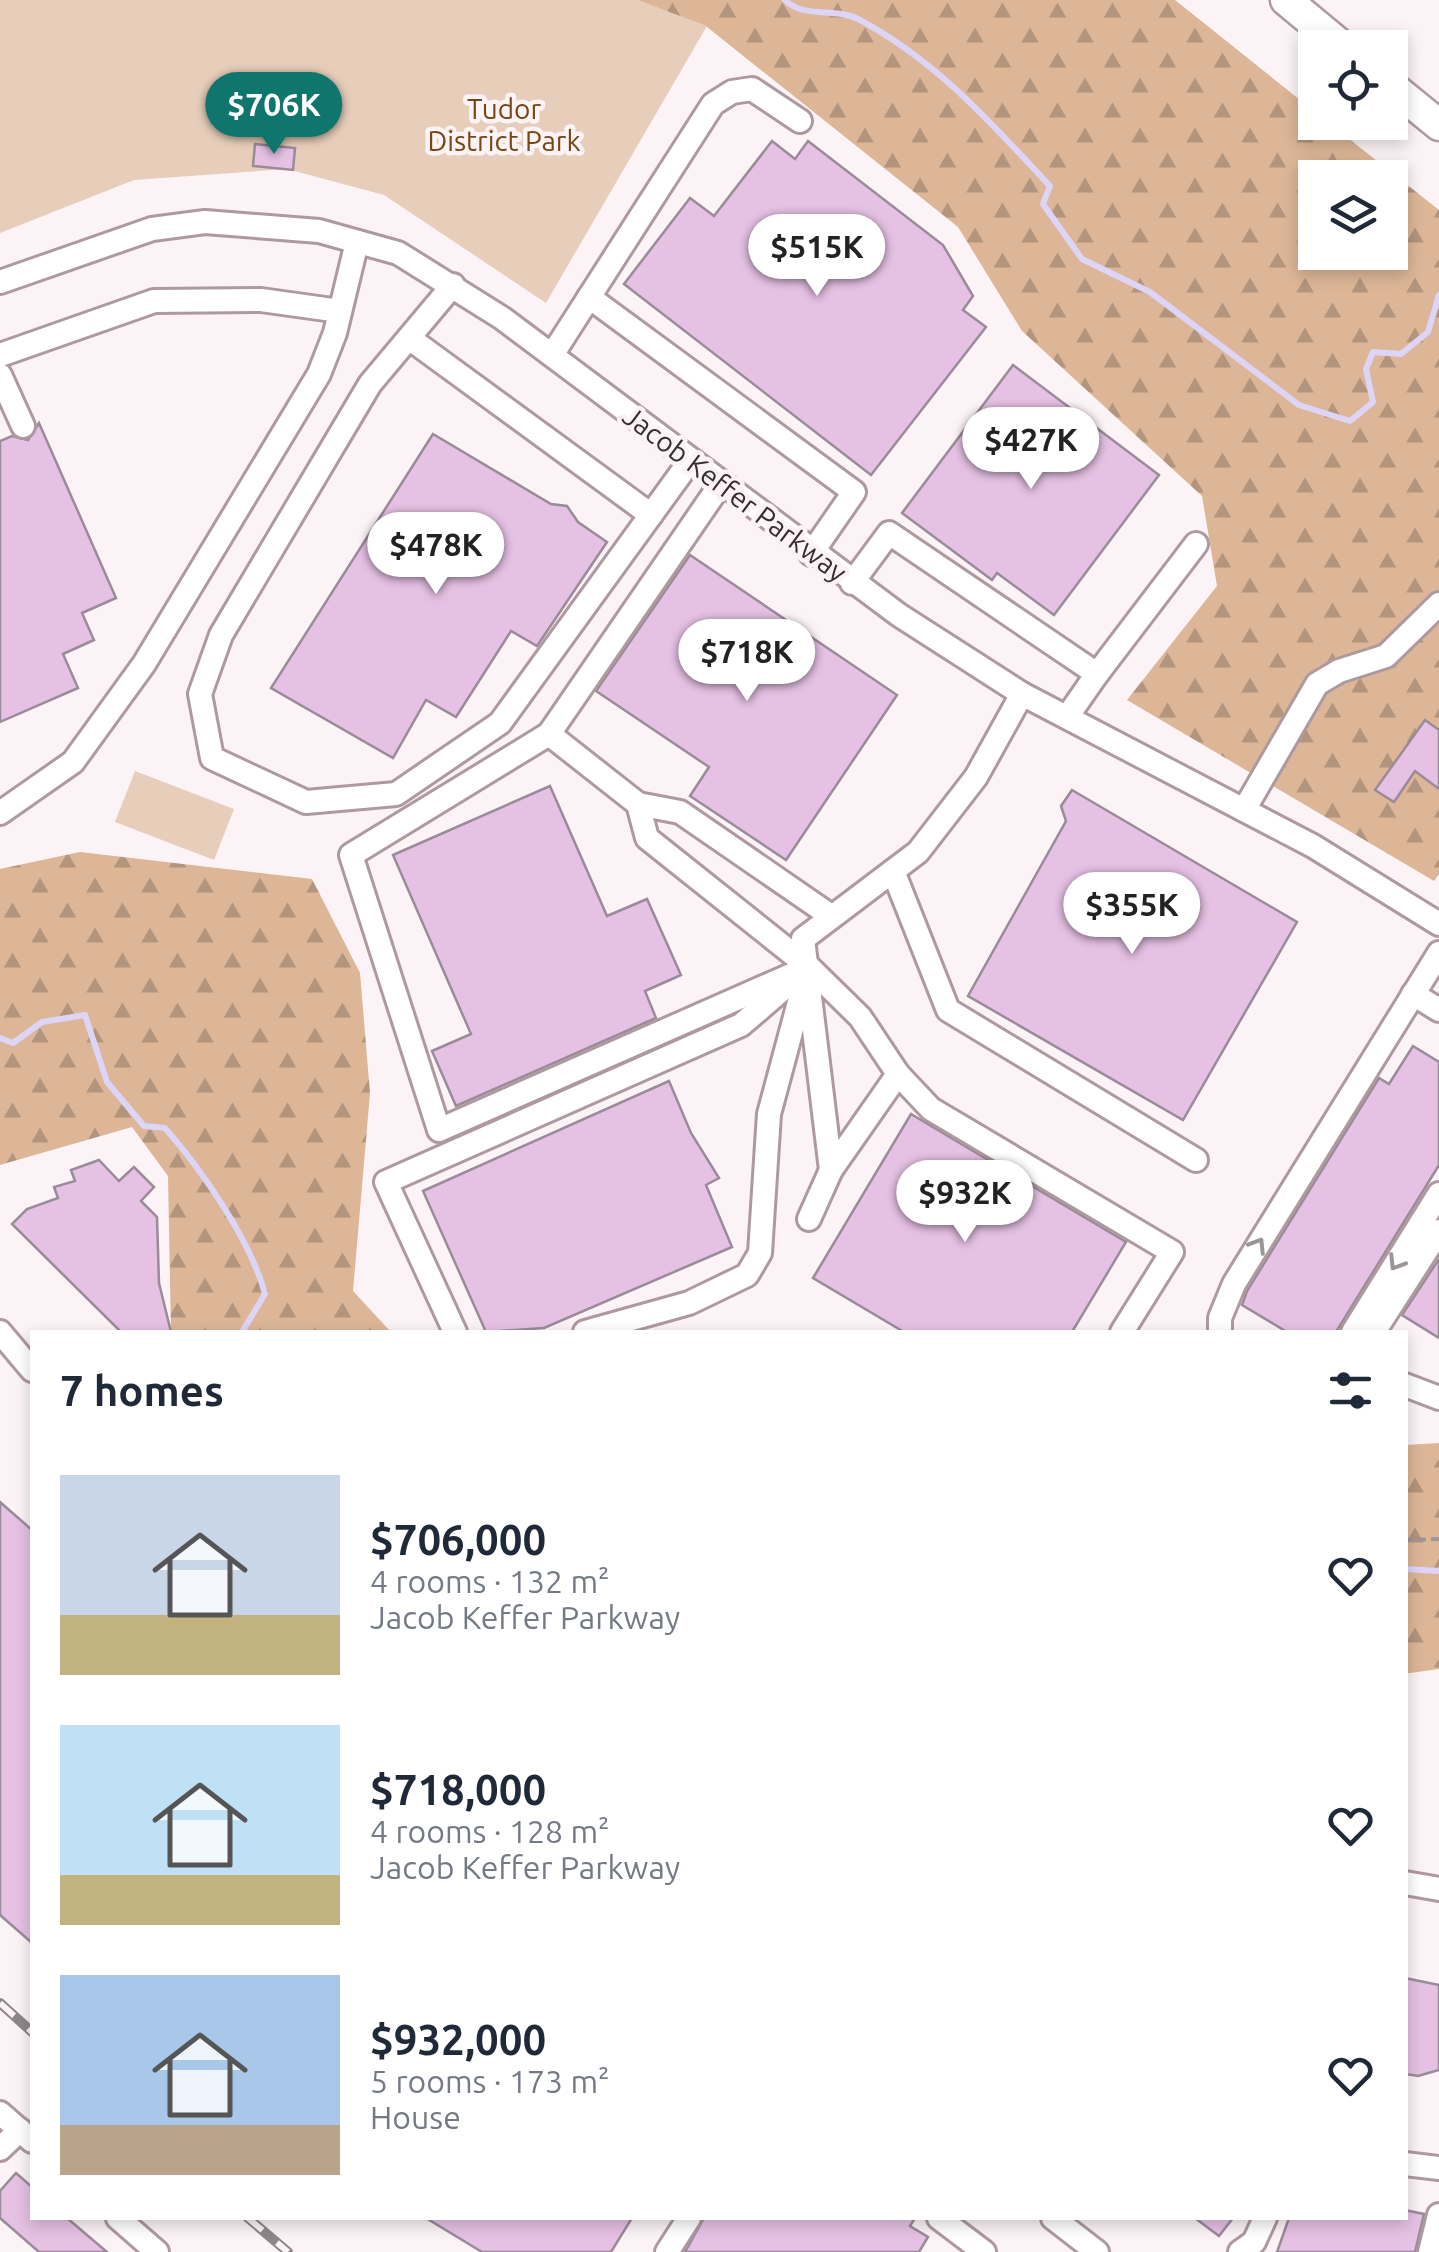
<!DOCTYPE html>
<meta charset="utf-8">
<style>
:root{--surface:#fff;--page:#f6f6f7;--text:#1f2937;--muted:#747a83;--accent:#0f766e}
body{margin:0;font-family:Ubuntu,sans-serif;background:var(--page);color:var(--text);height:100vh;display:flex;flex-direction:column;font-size:38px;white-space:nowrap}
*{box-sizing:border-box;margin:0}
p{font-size:32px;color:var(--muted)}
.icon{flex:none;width:55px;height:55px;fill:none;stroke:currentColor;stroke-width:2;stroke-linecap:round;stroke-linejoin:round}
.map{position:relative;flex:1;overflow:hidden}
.details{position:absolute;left:30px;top:1330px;width:1378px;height:890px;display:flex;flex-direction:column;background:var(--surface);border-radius:0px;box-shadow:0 5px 15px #0003}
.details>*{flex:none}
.tools{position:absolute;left:1298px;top:30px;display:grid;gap:20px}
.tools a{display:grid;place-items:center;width:110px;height:110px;border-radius:0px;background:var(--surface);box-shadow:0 5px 15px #0003;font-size:50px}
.price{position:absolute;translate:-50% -85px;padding:0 22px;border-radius:35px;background:#fff;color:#222;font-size:32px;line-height:65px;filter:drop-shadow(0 2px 5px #0008)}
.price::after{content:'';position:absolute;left:50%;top:60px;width:30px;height:22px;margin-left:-15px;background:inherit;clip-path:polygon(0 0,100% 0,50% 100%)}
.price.on{background:var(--accent);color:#fff}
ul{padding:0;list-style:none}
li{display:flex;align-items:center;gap:30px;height:250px;padding:0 30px}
li span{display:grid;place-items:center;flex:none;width:280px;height:200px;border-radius:0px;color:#555}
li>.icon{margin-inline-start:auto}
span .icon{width:120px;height:120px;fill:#fffc;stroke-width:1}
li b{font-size:42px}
h2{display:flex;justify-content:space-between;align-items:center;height:120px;padding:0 30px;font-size:42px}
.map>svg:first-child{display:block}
.forest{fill:url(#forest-firs);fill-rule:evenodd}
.park{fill:#e7ceba}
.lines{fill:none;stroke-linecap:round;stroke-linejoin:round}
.stream{stroke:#ddd5f8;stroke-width:6}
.building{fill:#e5c1e3;stroke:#9a8b99;stroke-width:2.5}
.minor-casing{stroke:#ae999f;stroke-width:28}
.major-casing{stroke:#ae999f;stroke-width:35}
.path{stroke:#9f9699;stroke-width:4;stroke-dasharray:8 5;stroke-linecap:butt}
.minor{stroke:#fff;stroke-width:22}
.major{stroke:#fff;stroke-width:30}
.rail-casing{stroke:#8f8689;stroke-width:10}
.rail{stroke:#fcf3f6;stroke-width:6;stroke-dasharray:19;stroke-linecap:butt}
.oneway{stroke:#9a9698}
.labels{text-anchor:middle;stroke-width:9;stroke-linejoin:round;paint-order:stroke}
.park-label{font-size:28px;fill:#774713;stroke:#fcf3f6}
.street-label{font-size:28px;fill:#362d30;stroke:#fcf3f6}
</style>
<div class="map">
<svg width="1439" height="2252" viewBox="0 0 1439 2252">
<defs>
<pattern id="forest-firs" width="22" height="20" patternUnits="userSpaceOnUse" patternTransform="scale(2.5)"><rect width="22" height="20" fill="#dcb697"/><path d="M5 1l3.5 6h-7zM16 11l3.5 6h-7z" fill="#b3947c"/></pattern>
</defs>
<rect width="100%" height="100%" fill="#fcf3f6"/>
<g class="forest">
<path d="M637,0H1175L1315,112V122L1329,123L1439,210V874L1434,881L1127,700L1217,586L1202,496L1022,331L958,227L707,27ZM1315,178H1390V252H1315Z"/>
<path d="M80,852L312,879L360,973L370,1093L353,1291L391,1332H171L168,1176L132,1127L0,1165V869Z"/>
<path d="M1439,1443V1669L1410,1673H1405V1445Z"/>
</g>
<g class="park">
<path d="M0,0H637L707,26L546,303L384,195L287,169L134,180L0,233Z"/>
<path d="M135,771L234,809L214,860L115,822Z"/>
</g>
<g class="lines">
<g class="stream">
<path d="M785,0C803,19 835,7 858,19C936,60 991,123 1050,186L1043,204L1082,259L1150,292L1299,405L1350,421L1373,402L1366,369L1373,352L1401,354L1428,332L1439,295"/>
<path d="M0,1038L13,1043L42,1022L85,1015L107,1082L144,1126L165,1128C202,1170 251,1241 265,1294L242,1332"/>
<path d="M1405,1569L1439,1571"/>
</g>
</g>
<g class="building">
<path d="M772,141L795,159L808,141L943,245L973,296L963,310L986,327L871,475L624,284L690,198L714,216Z"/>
<path d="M255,144L295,148L293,170L253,166Z"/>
<path d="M1013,365L1159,475L1054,615L997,573L992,580L902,513Z"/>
<path d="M39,423L116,598L82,613L94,640L63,654L78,688L0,722V441L12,436L28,440Z"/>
<path d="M433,434L551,504L567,506L578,522L607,542L537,646L511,631L456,717L426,700L393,758L271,688Z"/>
<path d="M690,555L897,695L786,860L690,796L709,767L596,691Z"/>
<path d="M1425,720L1439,730V789L1415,771L1394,802L1375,790Z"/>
<path d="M550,786L607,916L647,899L681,975L645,991L656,1018L456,1106L432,1051L471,1034L393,855Z"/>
<path d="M1072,790L1297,922L1183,1120L968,996L1066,821L1061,806Z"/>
<path d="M1413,1046L1439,1062V1165L1336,1332H1287L1242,1305L1247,1291L1379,1078L1389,1084Z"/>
<path d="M669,1081L691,1133L719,1178L706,1185L732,1247L544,1328L486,1332L423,1191Z"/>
<path d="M911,1114L1126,1242L1072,1332H904L813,1278Z"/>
<path d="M99,1160L119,1181L134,1167L154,1187L141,1201L157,1217L159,1283L171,1332H121L12,1224L27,1209L58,1198L54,1187L75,1181L71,1170Z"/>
<path d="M1439,1259V1338L1402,1315Z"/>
<path d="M0,1502L32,1530V1943L0,1915Z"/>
<path d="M1405,1978L1439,1985V2070L1418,2076L1405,2074Z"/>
<path d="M16,2173L32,2187V2218H67L107,2252H39L0,2218V2191Z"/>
<path d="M1405,2210L1424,2214L1415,2252H1277L1289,2218H1405Z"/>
<path d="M426,2218H632L611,2252H482Z"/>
<path d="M704,2218H915L910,2226L928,2237L919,2252H685Z"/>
<path d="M1195,2218H1233L1219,2236Z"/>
</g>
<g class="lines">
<g class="minor-casing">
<g id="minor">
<path d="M0,282L152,229L205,222L319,231L398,253L502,318L899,615L1022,694L1313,846L1439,924"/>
<path d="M453,285L370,384L221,635L200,694L212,758L306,802L396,794L500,723L690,461"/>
<path d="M589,297L854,492L811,554"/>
<path d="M409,338L651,515"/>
<path d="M0,355L154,301L261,300L340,311"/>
<path d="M552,355L713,104L732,92L752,89L800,121"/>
<path d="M0,375L23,426"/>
<path d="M852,583L889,533L1097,674L1067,717"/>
<path d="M1097,674L1196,544"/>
<path d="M549,734L720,485"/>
<path d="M638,804L680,812L831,916"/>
<path d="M1244,810L1317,684L1339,671L1386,656L1439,604"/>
<path d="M0,813L73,762L144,664L319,374L335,333L357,242"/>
<path d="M893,871L948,1010L1196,1160"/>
<path d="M1413,994L1439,1010"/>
<path d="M898,1074L931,1109L1172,1252L1122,1332"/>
<path d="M831,1170L803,939L918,852L976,777L1022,694"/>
<path d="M809,1219L831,1170L898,1074L860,1017L809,967L647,838L638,804L549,734L351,855L439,1130L809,967"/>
<path d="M0,1332L32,1370"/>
<path d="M455,1332L386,1182L741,1025L791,982"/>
<path d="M585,1332L689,1303L747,1275L760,1253L769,1114L805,980"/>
<path d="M1220,1332V1318L1234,1284L1439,953"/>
<path d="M1353,1332L1439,1194"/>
<path d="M1374,1332L1439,1231"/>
<path d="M1405,1385L1439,1398"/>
<path d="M1405,1883L1439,1889"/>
<path d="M0,2113L32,2141"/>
<path d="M0,2149L20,2130"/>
<path d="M1405,2164L1439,2168"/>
<path d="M118,2218L157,2252"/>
<path d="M939,2218L984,2252"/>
<path d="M1053,2218L1097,2252"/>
<path d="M667,2252L689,2218"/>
<path d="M1240,2252L1254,2242L1265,2218"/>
<path d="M1430,2252L1439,2215"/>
</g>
</g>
<g class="major-casing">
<g id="major">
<path d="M1286,0L1344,48"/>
<path d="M1390,85L1439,125"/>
</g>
</g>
<path class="path" d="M1405,1540L1439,1539"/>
<use href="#minor" class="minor"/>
<use href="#major" class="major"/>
<g class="rail-casing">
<g id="rail">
<path d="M0,2003L32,2032"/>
<path d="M248,2218L288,2252"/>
</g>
</g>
<use href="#rail" class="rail"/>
</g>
<defs><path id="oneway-chevron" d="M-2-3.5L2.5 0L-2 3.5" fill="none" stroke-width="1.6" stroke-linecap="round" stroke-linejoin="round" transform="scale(2.5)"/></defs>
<g class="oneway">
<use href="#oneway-chevron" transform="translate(1258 1245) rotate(-58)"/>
<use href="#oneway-chevron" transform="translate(1396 1263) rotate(122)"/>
</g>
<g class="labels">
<g class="park-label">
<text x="504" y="119">Tudor<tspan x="504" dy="32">District Park</tspan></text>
</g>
<g class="street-label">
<text transform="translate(735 494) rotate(37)" y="10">Jacob Keffer Parkway</text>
</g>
</g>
</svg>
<div class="tools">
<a><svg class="icon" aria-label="locate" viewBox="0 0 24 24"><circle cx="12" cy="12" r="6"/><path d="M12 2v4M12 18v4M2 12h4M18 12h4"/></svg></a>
<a><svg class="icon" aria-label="layers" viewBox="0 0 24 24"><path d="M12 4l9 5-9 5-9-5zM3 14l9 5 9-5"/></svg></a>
</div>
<b class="price on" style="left:274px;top:157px">$706K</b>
<b class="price" style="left:817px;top:299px">$515K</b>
<b class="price" style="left:1031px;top:492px">$427K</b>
<b class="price" style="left:436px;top:597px">$478K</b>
<b class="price" style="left:747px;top:704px">$718K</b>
<b class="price" style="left:1132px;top:957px">$355K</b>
<b class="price" style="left:965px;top:1245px">$932K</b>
<section class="details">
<h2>7 homes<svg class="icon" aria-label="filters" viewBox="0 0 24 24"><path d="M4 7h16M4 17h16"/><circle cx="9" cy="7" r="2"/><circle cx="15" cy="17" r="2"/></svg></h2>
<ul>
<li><span style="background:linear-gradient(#c9d6e8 70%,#c2b280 0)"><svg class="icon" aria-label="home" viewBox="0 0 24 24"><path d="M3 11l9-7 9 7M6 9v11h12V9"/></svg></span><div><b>$706,000</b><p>4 rooms · 132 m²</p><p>Jacob Keffer Parkway</p></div><svg class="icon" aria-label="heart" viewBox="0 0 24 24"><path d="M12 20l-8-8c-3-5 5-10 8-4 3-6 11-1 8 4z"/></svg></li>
<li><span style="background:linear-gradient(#bfe0f5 75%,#c2b280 0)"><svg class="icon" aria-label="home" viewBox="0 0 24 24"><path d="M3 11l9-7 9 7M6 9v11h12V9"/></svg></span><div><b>$718,000</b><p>4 rooms · 128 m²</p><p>Jacob Keffer Parkway</p></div><svg class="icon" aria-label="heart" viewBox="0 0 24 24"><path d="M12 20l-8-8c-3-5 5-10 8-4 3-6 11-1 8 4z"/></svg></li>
<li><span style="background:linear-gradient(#a9c7e8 75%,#b9a48a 0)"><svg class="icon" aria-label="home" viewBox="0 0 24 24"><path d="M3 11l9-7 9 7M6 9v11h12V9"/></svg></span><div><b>$932,000</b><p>5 rooms · 173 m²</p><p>House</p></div><svg class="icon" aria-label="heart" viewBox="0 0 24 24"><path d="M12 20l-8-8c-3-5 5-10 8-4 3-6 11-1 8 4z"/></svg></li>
</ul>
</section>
</div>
